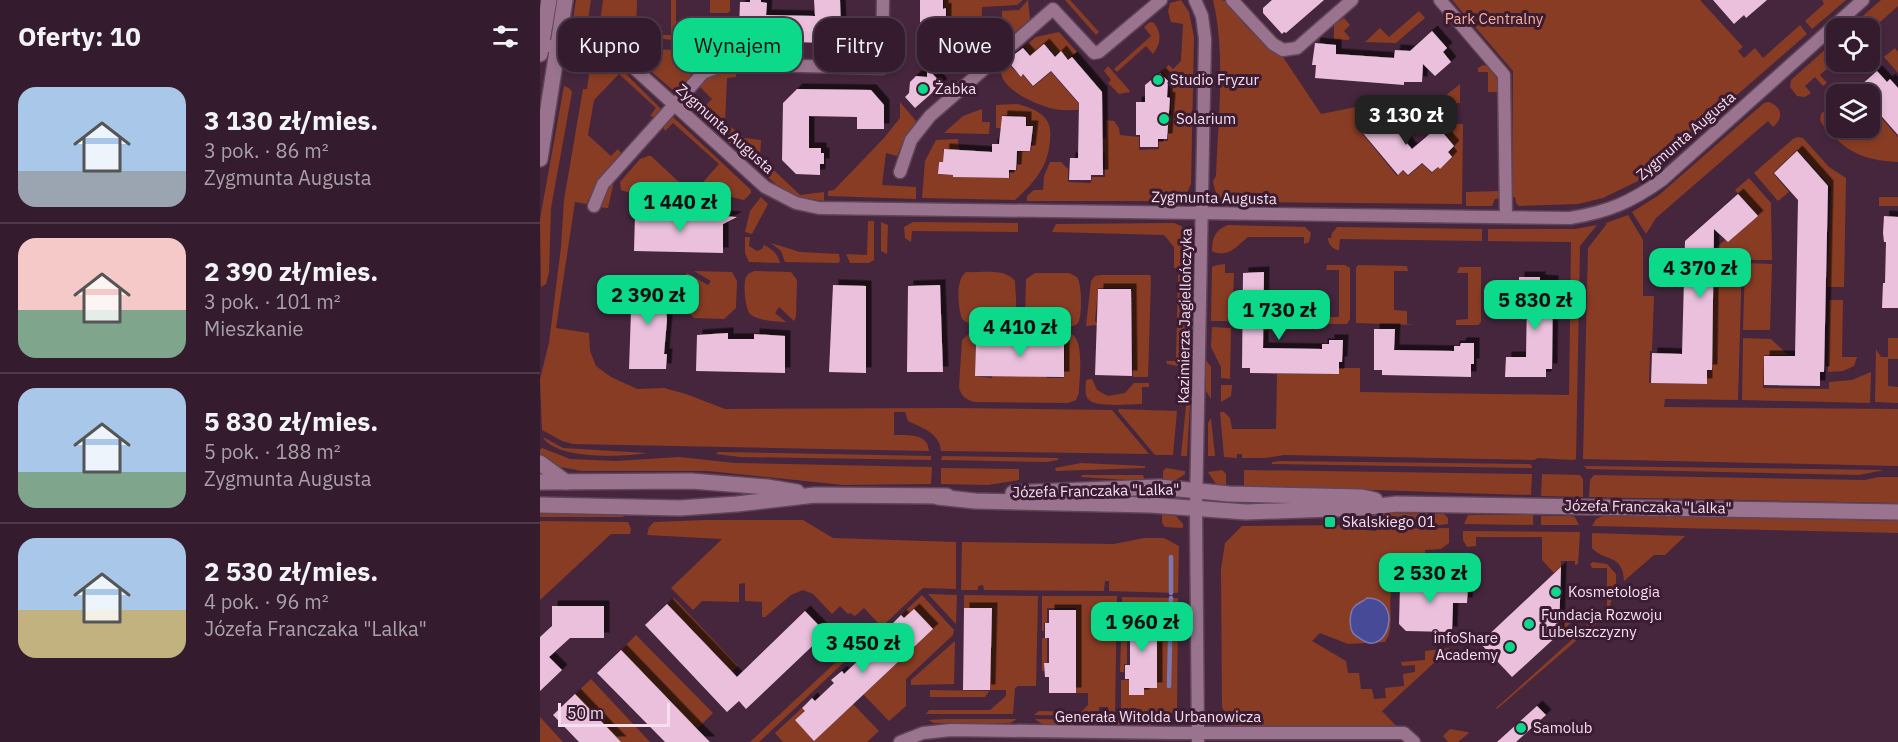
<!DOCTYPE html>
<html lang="pl">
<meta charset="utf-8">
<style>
:root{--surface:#341c2e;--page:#3f293a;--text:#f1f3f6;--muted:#a9a1aa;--line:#4e3a4a;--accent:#0cd98a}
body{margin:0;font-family:"IBM Plex Sans",sans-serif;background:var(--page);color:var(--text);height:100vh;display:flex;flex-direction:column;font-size:22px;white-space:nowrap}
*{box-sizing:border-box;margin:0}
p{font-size:20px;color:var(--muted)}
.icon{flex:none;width:33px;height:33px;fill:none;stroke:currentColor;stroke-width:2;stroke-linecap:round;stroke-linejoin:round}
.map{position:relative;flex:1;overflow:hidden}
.side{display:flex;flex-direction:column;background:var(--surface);width:540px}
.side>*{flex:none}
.hud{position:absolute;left:18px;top:18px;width:570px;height:54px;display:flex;gap:12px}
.controls{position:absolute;left:1286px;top:18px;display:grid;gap:12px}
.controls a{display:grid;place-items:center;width:54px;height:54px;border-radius:12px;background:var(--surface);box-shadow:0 3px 9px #0003,0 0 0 2px var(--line);font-size:30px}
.scale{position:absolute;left:18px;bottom:15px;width:112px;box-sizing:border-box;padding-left:6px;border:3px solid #f5dfed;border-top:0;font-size:16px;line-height:21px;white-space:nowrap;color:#f5dfed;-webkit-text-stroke:4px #3b1c33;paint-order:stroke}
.price{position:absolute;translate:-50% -51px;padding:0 14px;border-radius:12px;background:var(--accent);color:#111;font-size:20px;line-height:39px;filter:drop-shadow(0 2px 3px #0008)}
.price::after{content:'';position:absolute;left:50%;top:36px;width:18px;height:14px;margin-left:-9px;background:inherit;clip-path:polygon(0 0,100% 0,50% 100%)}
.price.selected{background:#222;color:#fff}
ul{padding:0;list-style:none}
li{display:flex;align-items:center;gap:18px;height:150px;padding:0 18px}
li+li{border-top:2px solid var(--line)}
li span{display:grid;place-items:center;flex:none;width:168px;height:120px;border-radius:18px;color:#555}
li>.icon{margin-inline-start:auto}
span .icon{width:72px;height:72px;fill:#fffc;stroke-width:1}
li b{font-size:26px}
h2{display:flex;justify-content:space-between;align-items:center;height:72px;padding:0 18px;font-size:26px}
.pill{padding:0 21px;border-radius:18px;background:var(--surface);box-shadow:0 3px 9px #0003,0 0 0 2px var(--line);font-size:21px;line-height:54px}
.pill.selected{background:var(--accent);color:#111}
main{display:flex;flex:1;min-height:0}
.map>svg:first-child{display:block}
.green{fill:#893c24}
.water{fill:#474b97;stroke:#7b77b1;stroke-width:1.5}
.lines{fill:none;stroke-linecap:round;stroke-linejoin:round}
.stream{stroke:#7b77b1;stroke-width:4.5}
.building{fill:#eac0dc;filter:url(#shadow)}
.minor-casing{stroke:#604458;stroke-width:15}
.tertiary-casing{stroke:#604458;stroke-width:18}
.minor{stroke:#9a748e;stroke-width:12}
.tertiary{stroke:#9a748e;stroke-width:15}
.poi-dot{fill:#0cd98a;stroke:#3b1c33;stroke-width:2}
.labels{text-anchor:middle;stroke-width:6;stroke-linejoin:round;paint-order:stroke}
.park-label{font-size:15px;fill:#f8af98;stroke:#3b1c33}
.poi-label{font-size:15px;fill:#f5dfed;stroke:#3b1c33;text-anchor:start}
.street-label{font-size:15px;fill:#f5dfed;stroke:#3b1c33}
</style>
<main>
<section class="side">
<h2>Oferty: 10<svg class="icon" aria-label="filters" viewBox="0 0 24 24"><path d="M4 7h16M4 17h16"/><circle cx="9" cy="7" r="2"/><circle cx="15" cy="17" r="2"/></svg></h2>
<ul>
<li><span style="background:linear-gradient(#a9c7e8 70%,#9aa5b1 0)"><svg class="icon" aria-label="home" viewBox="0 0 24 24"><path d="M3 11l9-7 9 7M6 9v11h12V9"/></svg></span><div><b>3 130 zł/mies.</b><p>3 pok. · 86 m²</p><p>Zygmunta Augusta</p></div></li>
<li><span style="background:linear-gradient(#f6c9c9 60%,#7fa58c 0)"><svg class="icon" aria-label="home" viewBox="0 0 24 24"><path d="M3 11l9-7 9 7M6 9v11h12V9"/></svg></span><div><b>2 390 zł/mies.</b><p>3 pok. · 101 m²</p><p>Mieszkanie</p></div></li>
<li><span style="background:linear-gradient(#a9c7e8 70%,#7fa58c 0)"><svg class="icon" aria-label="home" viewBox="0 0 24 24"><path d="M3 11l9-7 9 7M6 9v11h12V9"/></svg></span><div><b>5 830 zł/mies.</b><p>5 pok. · 188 m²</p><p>Zygmunta Augusta</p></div></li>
<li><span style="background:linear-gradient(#a9c7e8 60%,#c2b280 0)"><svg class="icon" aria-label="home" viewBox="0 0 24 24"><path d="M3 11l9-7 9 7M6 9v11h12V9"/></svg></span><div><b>2 530 zł/mies.</b><p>4 pok. · 96 m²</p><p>Józefa Franczaka &quot;Lalka&quot;</p></div></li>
</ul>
</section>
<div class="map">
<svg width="1358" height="742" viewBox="0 0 1358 742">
<defs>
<filter id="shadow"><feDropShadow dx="5.5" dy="-5.5" stdDeviation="0" flood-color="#0009"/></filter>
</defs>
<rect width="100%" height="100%" fill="#46263d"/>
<g class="green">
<path d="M36,0H51L45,41C30,29 33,18 36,0Z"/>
<path d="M63,0H97L96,37L107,38L109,44L118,50C134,48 145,51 153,65C152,76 145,89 134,91L107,68L110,64L87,46L58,38Z"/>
<path d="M131,0H136V35H147L143,39C136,39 122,42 119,35H131Z"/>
<path d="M170,0H190V11L188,13H170Z"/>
<path d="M404,0H483L477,5L442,7L441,49L419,69H406V61H418V52L421,51L422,40H419L418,34H408L404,22L407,21V8H404Z"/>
<path d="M488,0L490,19L445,58L441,54L445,50V38L462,37V11L479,10Z"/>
<path d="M525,0H530L559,32L556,35Z"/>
<path d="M641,0L649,12L654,37L651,184L645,197L637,201H487V196L494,190H503L504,176L510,162H521L528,169V182L551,183L552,177H565V153L562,152L563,138H566V120L574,121L579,128L580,135L599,137V150L619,149V141H628V115H631C631,98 632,84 622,71L629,65L633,69L641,61L643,24L631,22L628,11L630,3Z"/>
<path d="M673,0H682L690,3L704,24L729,49L741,54L781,114L831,104L835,108L817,124L823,130L821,132L857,176L863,171L868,176L882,164L892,173L898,167L900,169L912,158L909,152L915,146L898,127L887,136L889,113H916V124H923L922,204L688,202C677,197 675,193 673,181L676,176C678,120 686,54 673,0Z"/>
<path d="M912,0H1160L1203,47L1198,51L1204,58L1215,48L1223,58L1260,25L1267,34L1098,181L1063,198L1038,204L979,206L976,203L975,197H972L973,71Z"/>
<path d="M1282,0H1306L1272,29L1265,21L1284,4Z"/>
<path d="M1341,0H1358V6L1329,32V28H1309Z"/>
<path d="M879,11L885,18L856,43L825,42L840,28L849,37Z"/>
<path d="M170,17H187L190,19L189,43L183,53H159V46H169Z"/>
<path d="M804,18L810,25L804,31L810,38L808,40L794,39V24Z"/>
<path d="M610,22L614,23C622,33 621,44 613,54L606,46L577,72L574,69L611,36L604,27Z"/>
<path d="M519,32L537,52L528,59L521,51L515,55L504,43L491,55L484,47L496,37Z"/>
<path d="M1296,40V61L1280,75L1287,83L1283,86L1275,77L1265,86L1271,93L1265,97L1257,96L1250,87L1251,80Z"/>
<path d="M1355,48L1358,52V73L1344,57Z"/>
<path d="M471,51L474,54L466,61L481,77L483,75L493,87L511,72L539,104L538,110C529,110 519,111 510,108C486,101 440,79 471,51Z"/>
<path d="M943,65L947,66L957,78L959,92H948V72H938V68Z"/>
<path d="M54,66L74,69L86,74L122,110L115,117L110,116L116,108L79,74L54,100L48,135L71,156L78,149L81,153L59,180L46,204L35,202L16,328L49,333L50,351L56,366L71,377L97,389L124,388L146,394L185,409L414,408L572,410L609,454L401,451C400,433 382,428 368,421L365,412H354V435C368,435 388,433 389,451L33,444L22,441L2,430L0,379L9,343L21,247L24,200L43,89H47L50,67Z"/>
<path d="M568,66L589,90L590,92L579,94L568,83L571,80L564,71Z"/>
<path d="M187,68H196V77L187,78L185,122L204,138L221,140L220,157L260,195L284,192V201L258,197L237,185L150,108L148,100L153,95L165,106L172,99L160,87L159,81Z"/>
<path d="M920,84V103L895,104Z"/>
<path d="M24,86L29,88L32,92L11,208L9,272L6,284L1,287L0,219Z"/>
<path d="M1296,100V128H1329V104L1358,137V162C1331,161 1311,155 1292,135C1287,131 1283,126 1280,120L1281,114Z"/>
<path d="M360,102L376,121L361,146L357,156L346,153L342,185L376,187V199L288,196V191L294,190L344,138L360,118Z"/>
<path d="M1229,102C1242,107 1244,118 1233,127L1228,121L1116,218L1106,234L1092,212L1119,195L1224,103Z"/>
<path d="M478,104C487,107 498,110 504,117C510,123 511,131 510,139C509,166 494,183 475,200L382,198L385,161L396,140L418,139L419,149H403V162H398L399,175H413V177L470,178V171L477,170L478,152L491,151L494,126L487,125V116L462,115L461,128H456V105Z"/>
<path d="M442,109V122H450L449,134L404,133L423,116Z"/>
<path d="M132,116L211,190V193L204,200L157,189L179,164L133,123L125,131L123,127Z"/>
<path d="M1258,137L1263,138L1289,167L1306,178L1304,287H1287L1291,187L1257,150L1233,173L1249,192L1238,201L1214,173L1253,139Z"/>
<path d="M108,156H111L141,184L140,188L87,192L81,190L80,182L100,159Z"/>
<path d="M79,174L74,181L68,208L57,207L67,187Z"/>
<path d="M1209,178L1231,203L1232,260H1202L1198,400L1125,399L1124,407L1358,409V466L1043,459L1048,248L1066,225V223L1088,215L1103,240V296H1114L1112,351H1110L1109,383L1167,384V370L1172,369L1174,259L1169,254L1185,240L1188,242L1218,216L1195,190Z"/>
<path d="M960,191V198L955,199L952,206H926V192Z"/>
<path d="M221,197L228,204L212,234L205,232L210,211Z"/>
<rect x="1339" y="197" width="19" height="9"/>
<path d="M328,221H334V260L329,263H310L306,254L327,255Z"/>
<path d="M341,222L348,225L347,254L341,251Z"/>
<path d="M373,222L478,223V232L372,231L371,242L365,238L364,227Z"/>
<path d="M634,223L641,226L649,235V266L645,269L634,268V247L624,235L512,232L516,224Z"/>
<path d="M688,225L765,227L771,233L769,242L764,244V237H708C697,246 687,259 672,251C672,238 675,230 688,225Z"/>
<path d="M1057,225L1040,246L1036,459L1033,460L998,458L994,460L744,455L725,458H702V454H697V458L684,457L680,412H684L690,418L692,429H736L737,374H798L799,368H820V392L1029,395L1031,242L948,241V229H1035Z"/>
<path d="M797,227L942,229V241L800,239L799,250C793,250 788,244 788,238H791L792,233Z"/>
<path d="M205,237H210L209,246L217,251L222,249L224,245C232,249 238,254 240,263L209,262L205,253Z"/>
<path d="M231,243L260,252L299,254L300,261L298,263L245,262L241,251Z"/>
<path d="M1205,263L1232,264L1230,330H1203Z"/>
<path d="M685,264V273H694L692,321H671L672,267L677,265Z"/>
<path d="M787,265H805L810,268V319L807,324H781V322H786V317H799V270H786Z"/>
<path d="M818,265L867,266L868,271H854V310L867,311V324L874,325L816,323V268Z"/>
<path d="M919,267H941V322L938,325H916V320L928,319V273H917Z"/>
<path d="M154,271L192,272L197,281L196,308L184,319L154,318L145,309V276L147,273L168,285L171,281Z"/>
<path d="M214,271L251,272L257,280L256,316L254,321L239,307L235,313L246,322C236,321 217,321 210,314C205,309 203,283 206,277C209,273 210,273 214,271Z"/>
<path d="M426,272C441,273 465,268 475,281C475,296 481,318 465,325H431L422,319C418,307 415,280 426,272Z"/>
<path d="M495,273H529L537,277C542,285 542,312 539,321C537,325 535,325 531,327C516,326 493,330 485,316L486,279Z"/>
<path d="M561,275H610L611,278L608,377H593L591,288H558L555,321L558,325L546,326L551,281L555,276Z"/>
<path d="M638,275H645L649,279L648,346L638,361V366L627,364L626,361H636Z"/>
<path d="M952,285H958V318H951Z"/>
<path d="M1289,300H1303L1302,357H1317L1314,366L1303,371L1288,372Z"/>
<path d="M672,327L691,328L690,379L681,378V367L671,347Z"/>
<path d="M458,332V337L435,338V376L452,378V375L507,376V378H524L525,340L502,338V333C511,333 523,332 531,334C545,339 539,381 539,393L536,400L528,403L435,402C426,400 421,396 419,387L422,340L430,333Z"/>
<path d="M1203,338L1231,339L1248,355H1224L1223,388L1289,389V382L1312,380L1331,372L1330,403L1202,400Z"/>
<path d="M1348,338H1358V359H1348V386L1358,387V403L1335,402L1336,349L1341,357H1348Z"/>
<path d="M666,360L671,367V399L666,391Z"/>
<path d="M642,378L649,382L651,389L641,407Z"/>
<path d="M552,379L557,390L568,396L585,393L594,383H609V387H602V404C591,404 555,408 548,399C544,394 546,386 546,380Z"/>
<path d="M681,385H692L691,396L681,402Z"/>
<path d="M650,403L647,456H641L646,406Z"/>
<path d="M579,409L637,411L633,455H615L578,411Z"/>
<path d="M671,418L675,456H668V423Z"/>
<path d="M3,437L23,448L107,453C84,457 15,460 3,437Z"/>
<path d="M2,448L30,459L76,461L139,457L195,463L392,467L391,484L303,485L168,471H42L15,466L0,455V450Z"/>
<path d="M178,452L391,456V460L200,457L176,454Z"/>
<path d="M402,456L518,458V460L507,462L401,460Z"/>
<path d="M741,461L990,464L992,466V468L732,464V462Z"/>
<path d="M541,463L605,466V468L516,471L515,468Z"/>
<path d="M1044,466L1344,470L1319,475L1047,469Z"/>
<path d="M401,468L479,469V480L448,485L401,484Z"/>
<path d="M626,468L645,471V474L636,480L623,482V471Z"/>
<path d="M682,470L686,474V486L676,484L668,472Z"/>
<path d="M704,470L992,474L991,495C895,493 799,488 704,487Z"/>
<path d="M1002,474L1040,475L1043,479V497L1001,496Z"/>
<path d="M542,475H603L605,481L541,477Z"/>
<path d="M1054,475L1324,480L1339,477H1358V503L1049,497L1050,480Z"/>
<path d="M0,510L80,513L84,517H0Z"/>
<path d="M849,513L904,514L908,518V524C886,527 833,530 813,519Z"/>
<path d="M622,514L636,516L643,524V528L625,527L622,523Z"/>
<path d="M928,515H993V525L924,524Z"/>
<path d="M1065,515L1358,521V533L1052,526L1056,519Z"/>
<path d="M1001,516H1031L1035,517L1039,525H1001Z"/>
<path d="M165,520H263L293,538L416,542V589L383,588L219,742H210L338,623L324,608L315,616L310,613L308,614L300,606L292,614L273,594L263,590L251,595L225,617H222V602L205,601V583L199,584V602L162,601L153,610L131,588L182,539L107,535L109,527L114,522Z"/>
<path d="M0,521L88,522L91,529L90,534H71L0,600Z"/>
<path d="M808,525L826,530L836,531L837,529L909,528V543L901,549L885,550V555H878L879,561H873L872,573H861C840,594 859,621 845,642L808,644L780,633L772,641L806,661L808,673H819L821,689H832L834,699L846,698L845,688L864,686L863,674L875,672V665L862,666L861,662L885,660V651L910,648L842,711L859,729H685L684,724L689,721L682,707L681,569L685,543L702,526Z"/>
<path d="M923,531L1040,532L1038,564L1035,565V561H1021V568L1014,573L1002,560V537H936V546L927,547L923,540Z"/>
<path d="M1052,533L1145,536L1125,555H1114L1084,581C1083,553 1064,562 1052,548Z"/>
<path d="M604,538H624L639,546L638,593L569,591V581H565L564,591L444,590L443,585L438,586V590H421L422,542L574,544Z"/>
<path d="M1053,562L1067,564L1076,574V587L1067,614L957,709L956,708L1046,627L1051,614L1067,613V568H1052L1050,564Z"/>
<path d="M388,594L417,595L416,624Z"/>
<path d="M382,595L414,630L413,635L366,679V706L349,721L323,694L393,629L374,609L364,618L361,615Z"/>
<path d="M424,595L498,596L496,686H478L475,688L473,714H386L389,710H450L466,696V690H450L452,608H424Z"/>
<path d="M502,596H577L575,716L568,715V707H559V716L494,715L499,711L541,712L548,705V693H536V608H507V623H504V631H502Z"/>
<path d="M582,597L638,598L637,708L628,716L581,715V680H589V695H603L604,688L617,687V610H588V623L585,624L584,632H581Z"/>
<path d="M134,598L198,666L192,672L127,604Z"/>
<path d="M1021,614H1040L1020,633Z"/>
<path d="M96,635L173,713L157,729L81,650Z"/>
<path d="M502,638H507V663H504V671H502Z"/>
<path d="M581,639H587V664H584V672H580Z"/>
<path d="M415,641L414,684L371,685V680Z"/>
<path d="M51,679L110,742H81L35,694Z"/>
<path d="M390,690L450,691V690L445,697H390Z"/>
<path d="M313,704L339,731L327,742H243L235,733L262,708L265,711L255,720L274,740Z"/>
<path d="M0,717L23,742H0Z"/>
<path d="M406,719H477L470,723H394L388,720Z"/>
<path d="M495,719L628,721L630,722L629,725L502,724Z"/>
<path d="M910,729L927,732L929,733L918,742H908L903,736Z"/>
</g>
<path class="water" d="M827,598C864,598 848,655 824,641C821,639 815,636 813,633C809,627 809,611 815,606C818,603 824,601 827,598Z"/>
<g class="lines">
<g class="stream">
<path d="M631,593V557"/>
<path d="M629,686L631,598"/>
</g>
</g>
<g class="building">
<path d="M210,0H221V2L227,3L226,15L275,16L274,0H300L301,29L287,43L213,41L199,27L200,2H210Z"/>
<path d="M380,0H403V9L406,8V34L418,35L417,61L387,60L388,52H380Z"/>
<path d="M732,0H784L746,33L744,32L742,34L723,13V8Z"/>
<path d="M1173,0H1227L1206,18L1204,15L1194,24Z"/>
<path d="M892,31L907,48L903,52L911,62L895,76L883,64L882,82H864V85L775,78L776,65H772L775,43L796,45V54L854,58L855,50L870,51Z"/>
<path d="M504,44L515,57L521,51L528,60L532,57L562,92L563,175H551V180H529L530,158H538L539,103L511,71L493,86L483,74L481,77L467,60L483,48L490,56Z"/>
<path d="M387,68L402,84L375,108L365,97L369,93L370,82L376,76L387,77Z"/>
<path d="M1337,71L1347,82L1350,79L1358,88V135L1329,102V94H1311Z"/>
<path d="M620,73L628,81L627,97L630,98L627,139H618V147H600V135H596V102H605V85Z"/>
<path d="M257,89L331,90L344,105V129H317V117L269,116V148H281V153H284V164H280V175L256,174L242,160L243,103Z"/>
<path d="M836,108L872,149L898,127L914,146L908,152L912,157L900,169L898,167L892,172L882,163L868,175L863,170L858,175L822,132L824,130L818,124Z"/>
<path d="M462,116L486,117V126H493L490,151H477L476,170H469V178L413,177V175L398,174L399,162H403L404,149L452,152V144H459Z"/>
<path d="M1257,151L1288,186L1284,372H1280V386L1224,385V356H1255L1258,200L1234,173Z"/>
<path d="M1198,194L1218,216L1188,242L1174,229L1172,370H1167V384L1111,383L1112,353L1142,354L1145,241Z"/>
<path d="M153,210L161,211L167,215L197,217L183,224V253L94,251L95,214L126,213V218H152Z"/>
<path d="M1344,216L1358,217V308H1342L1343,283H1345L1346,242H1344L1343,233Z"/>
<path d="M724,272L723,348L782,349V344H789V340H803L802,362H799V374L710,373V368H702L703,273Z"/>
<path d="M979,277H1000V280L1013,281L1012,369H1006V377H965L966,357H986L987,297H983V291H979Z"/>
<path d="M92,282L125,283L127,320L124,354H127L126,369H89Z"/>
<path d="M293,285L326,286V373L289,372Z"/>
<path d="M400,285L403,372H367L368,286Z"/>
<path d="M558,289H591L592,376L555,375Z"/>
<path d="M834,329H855L854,350L914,351V346H920L921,343H934V364H931V377L842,375V370H834Z"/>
<path d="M188,333V339H214V334L245,336V373L156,371L157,335Z"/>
<path d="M467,338V343H493V338L524,340V377L435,376L436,339Z"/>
<path d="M1021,567L1019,634L972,677L940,643Z"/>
<path d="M866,579L921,580L928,587L927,603H913L912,632L866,631L859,624L860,585Z"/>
<path d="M127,604L197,677L265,611L286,633L206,709L199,701L187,712L105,625Z"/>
<path d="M12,606H64V638H30L9,657L22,670L0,691V637L12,626Z"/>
<path d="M424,608H452L450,690H423Z"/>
<path d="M374,609L393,629L274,741L255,720L265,711L262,708L272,698L275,701L294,683L291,680L302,671L304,674L324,655L321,652L332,643L334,646L353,628L351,625L361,615L364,618Z"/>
<path d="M509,610H536V693H509V677H505L504,663H509V638H505V623H509Z"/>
<path d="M590,613H617V688H604V695H589V679H585V665H590V638H586V624H589Z"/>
<path d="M81,650L157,729L170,742H125L57,673Z"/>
<path d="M35,694L81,742H39L13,715Z"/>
<path d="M997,706L1006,715L976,742H957Z"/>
</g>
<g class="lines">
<g class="minor-casing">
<g id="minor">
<path d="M655,0L662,16L665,39L656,509L658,742"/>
<path d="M692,0L733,44L743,50L757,48L812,0"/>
<path d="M900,0L964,75L966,217"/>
<path d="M2,45L71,55L84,59L225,187L256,203L279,208L1030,218C1068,212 1091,202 1122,180L1323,0"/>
<path d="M360,172L371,140L390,116L513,9L554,53L559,52L621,0"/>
<path d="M54,206L63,184L163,73L185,64L342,68L343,0"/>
<path d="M360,742L383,733L411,730L634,733H864L874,742"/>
</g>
</g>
<g class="tertiary-casing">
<g id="tertiary">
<path d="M0,54L9,0"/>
<path d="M0,159L25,0"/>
<path d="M0,463L26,482"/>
<path d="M0,482L151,481L227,487L257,492"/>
<path d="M473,493L619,487L689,494L822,497L835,500"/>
<path d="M398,497L435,501L610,505L706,512L820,508L857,504L1358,512"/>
<path d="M0,505L140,508L197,504L275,495L407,496"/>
</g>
</g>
<use href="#minor" class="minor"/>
<use href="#tertiary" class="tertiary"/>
</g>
<g class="poi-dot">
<circle cx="618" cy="80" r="6"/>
<circle cx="383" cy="89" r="6"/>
<circle cx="624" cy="119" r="6"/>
<rect x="784" y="516" width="12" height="12" rx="3"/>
<circle cx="1016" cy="592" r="6"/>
<circle cx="989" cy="624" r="6"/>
<circle cx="970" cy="647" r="6"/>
<circle cx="981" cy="728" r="6"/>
</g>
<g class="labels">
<g class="park-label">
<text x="954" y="24">Park Centralny</text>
</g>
<g class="poi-label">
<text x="630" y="85">Studio Fryzur</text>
<text x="395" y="94">Żabka</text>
<text x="636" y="124">Solarium</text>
<text x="802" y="527">Skalskiego 01</text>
<text x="1028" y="597">Kosmetologia</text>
<text x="1001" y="620">Fundacja Rozwoju<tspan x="1001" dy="17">Lubelszczyzny</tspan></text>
<text x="958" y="643" text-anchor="end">infoShare<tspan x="958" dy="17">Academy</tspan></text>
<text x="993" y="733">Samolub</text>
</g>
<g class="street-label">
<text transform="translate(185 129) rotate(42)" y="5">Zygmunta Augusta</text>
<text transform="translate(1146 136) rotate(-41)" y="5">Zygmunta Augusta</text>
<text transform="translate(674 198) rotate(1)" y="5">Zygmunta Augusta</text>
<text transform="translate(645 316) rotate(-89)" y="5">Kazimierza Jagiellończyka</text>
<text transform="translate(556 491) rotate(-1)" y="5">Józefa Franczaka "Lalka"</text>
<text transform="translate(1108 507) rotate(1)" y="5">Józefa Franczaka "Lalka"</text>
<text x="618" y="722">Generała Witolda Urbanowicza</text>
</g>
</g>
</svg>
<div class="controls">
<a><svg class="icon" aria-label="locate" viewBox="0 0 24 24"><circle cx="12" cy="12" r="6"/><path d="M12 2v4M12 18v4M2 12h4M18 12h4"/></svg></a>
<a><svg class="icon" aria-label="layers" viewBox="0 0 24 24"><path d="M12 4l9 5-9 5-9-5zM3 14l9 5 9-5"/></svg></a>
</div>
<div class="scale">50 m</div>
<b class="price selected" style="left:866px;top:146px">3 130 zł</b>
<b class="price" style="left:140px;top:233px">1 440 zł</b>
<b class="price" style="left:1160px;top:299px">4 370 zł</b>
<b class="price" style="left:108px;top:326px">2 390 zł</b>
<b class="price" style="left:995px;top:331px">5 830 zł</b>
<b class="price" style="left:739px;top:341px">1 730 zł</b>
<b class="price" style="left:480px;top:358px">4 410 zł</b>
<b class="price" style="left:890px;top:604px">2 530 zł</b>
<b class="price" style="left:602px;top:653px">1 960 zł</b>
<b class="price" style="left:323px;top:674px">3 450 zł</b>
<div class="hud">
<a class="pill">Kupno</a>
<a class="pill selected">Wynajem</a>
<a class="pill">Filtry</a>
<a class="pill">Nowe</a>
</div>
</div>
</main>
